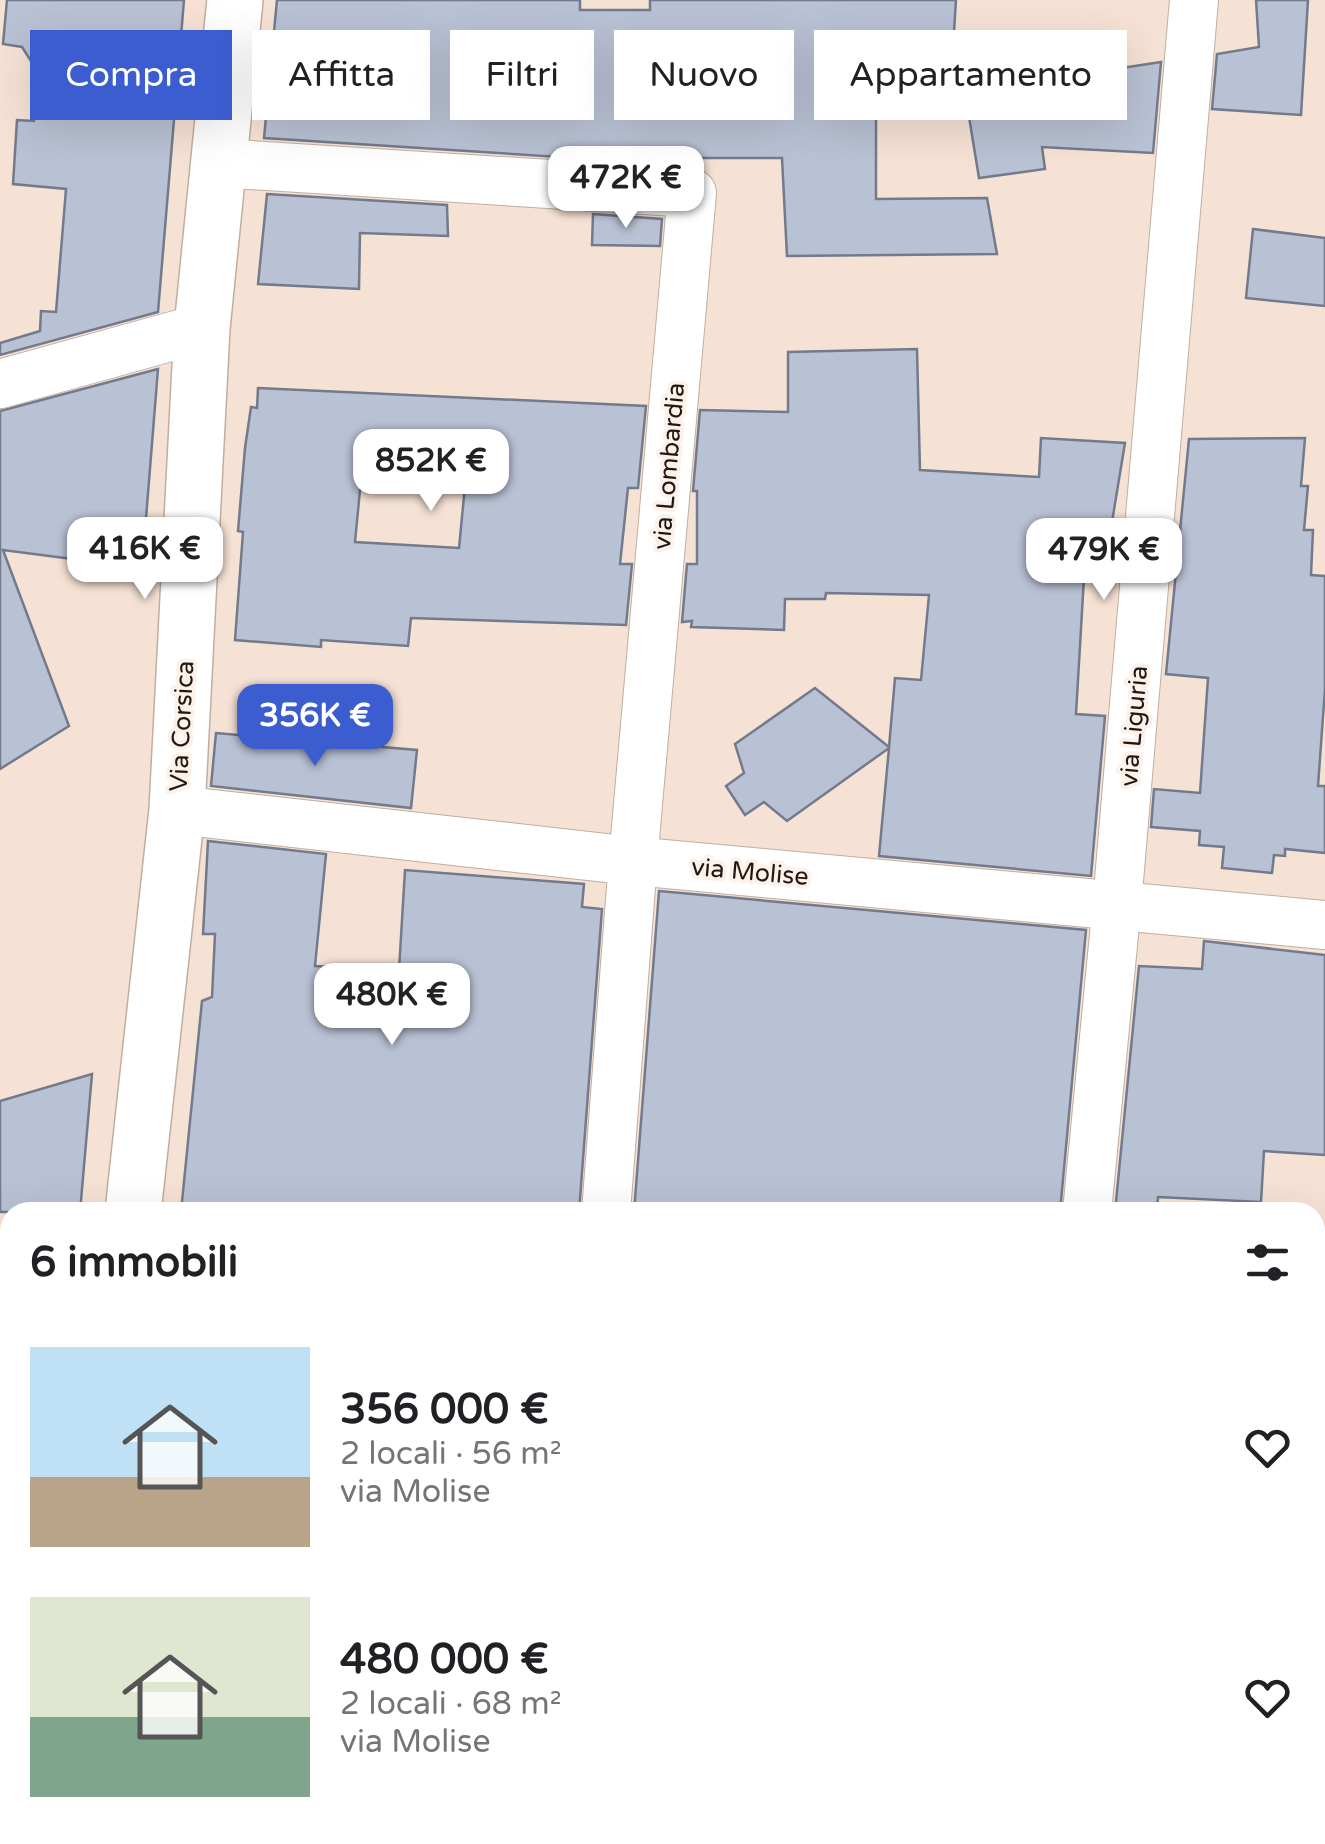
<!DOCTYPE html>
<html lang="it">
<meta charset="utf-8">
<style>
:root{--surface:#fff;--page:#f6f6f6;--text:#202124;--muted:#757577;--accent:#3c5dcf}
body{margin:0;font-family:"Varela Round",sans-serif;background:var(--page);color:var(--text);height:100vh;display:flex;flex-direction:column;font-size:38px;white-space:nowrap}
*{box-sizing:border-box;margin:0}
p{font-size:32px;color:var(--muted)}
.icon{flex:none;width:55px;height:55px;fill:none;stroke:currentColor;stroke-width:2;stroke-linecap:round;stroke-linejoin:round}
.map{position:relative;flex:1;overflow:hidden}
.side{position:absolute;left:0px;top:1202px;width:1325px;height:642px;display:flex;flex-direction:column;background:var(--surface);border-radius:30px 30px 0 0;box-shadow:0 10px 40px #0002}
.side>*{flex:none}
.banner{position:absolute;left:30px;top:30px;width:1265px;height:90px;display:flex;gap:20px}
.price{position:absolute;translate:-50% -85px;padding:0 22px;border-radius:20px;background:#fff;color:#222;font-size:32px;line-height:65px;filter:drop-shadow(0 2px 5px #0008)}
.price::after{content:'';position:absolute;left:50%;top:60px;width:30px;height:22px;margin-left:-15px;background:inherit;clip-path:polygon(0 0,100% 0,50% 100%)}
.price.active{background:var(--accent);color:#fff}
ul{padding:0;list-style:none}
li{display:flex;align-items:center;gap:30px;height:250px;padding:0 30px}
li span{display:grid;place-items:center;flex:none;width:280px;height:200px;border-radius:0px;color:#555}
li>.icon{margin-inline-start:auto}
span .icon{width:120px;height:120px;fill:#fffc;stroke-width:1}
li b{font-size:42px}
h2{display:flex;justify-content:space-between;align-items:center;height:120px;padding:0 30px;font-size:42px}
.pill{padding:0 35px;border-radius:0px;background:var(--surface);box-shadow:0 10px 40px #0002;font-size:35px;line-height:90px}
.pill.active{background:var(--accent);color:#fff}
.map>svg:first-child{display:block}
.building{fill:#b9c1d4;stroke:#737a8b;stroke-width:2.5;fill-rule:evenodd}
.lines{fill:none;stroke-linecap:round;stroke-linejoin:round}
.minor-casing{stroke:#c0aea1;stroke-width:50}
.tertiary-casing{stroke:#c0aea1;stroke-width:58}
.minor{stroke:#fff;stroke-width:48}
.tertiary{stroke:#fff;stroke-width:55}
.labels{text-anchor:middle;stroke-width:8;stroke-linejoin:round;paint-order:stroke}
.street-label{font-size:25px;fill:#1f1813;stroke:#fdf1e9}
</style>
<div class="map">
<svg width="1325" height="1844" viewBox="0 0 1325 1844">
<rect width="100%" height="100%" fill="#f6e2d5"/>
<g class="building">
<path d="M7,0H184L158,312L0,355V343L40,331L41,311L56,312L66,189L13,184L17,120L34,121L38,72L22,47L3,44Z"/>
<path d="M277,0H580V10H650V0H956L953,47L876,45V199L987,198L997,254L787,256L782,158H668V164L264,138Z"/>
<path d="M1256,0H1308L1301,115L1212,109L1217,54L1259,47Z"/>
<path d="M1161,62L1153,153L1042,147L1045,169L979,178L965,92Z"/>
<path d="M267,194L447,205L448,236L360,233L359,289L258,284Z"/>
<path d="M593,214L662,219L660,246L592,245Z"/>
<path d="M1253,229L1325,238V306L1246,298Z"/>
<path d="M917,349L920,470L1039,477L1041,438L1125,443L1111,528L1087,526L1076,714L1105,716L1091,876L879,856L889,748L787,821L764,802L745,815L726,786L744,773L735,744L815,688L889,747L895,678L921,680L929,595L826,593L825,599H785L784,630L691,627L692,621L682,622L687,564H697V491H693L700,410L788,412V352Z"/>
<path d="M158,369L142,568L3,550L69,726L0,769V411Z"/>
<path d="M258,388L646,406L638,488H628L620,564H632L626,625L411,618L408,646L321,640V647L235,640L243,532L238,531L245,448L251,407L257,408ZM363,459L467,465L459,548L355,542Z"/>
<path d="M1305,438L1301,486H1308L1304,530H1313L1311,575L1325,576V689L1318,786H1325V853L1285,849V856L1274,855L1272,873L1222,868L1224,847L1199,845L1200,831L1151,827L1154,789L1200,793L1208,678L1166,674L1189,439Z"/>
<path d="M216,733L417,750L411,808L211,786Z"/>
<path d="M208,841L326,854L315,966L399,970L405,870L584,884L582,907L602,909L579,1212H181L202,1001L212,997L215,934H203Z"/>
<path d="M659,891L1086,930L1060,1212H634Z"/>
<path d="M1204,941L1325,955V1155L1264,1151L1261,1202L1158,1197L1157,1212H1115L1139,966L1202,969Z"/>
<path d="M92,1074L80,1212H0V1101Z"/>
</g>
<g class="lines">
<g class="minor-casing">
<g id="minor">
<path d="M218,163L692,193L633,861L606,1212"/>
<path d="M0,384L202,328"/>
<path d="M177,810L633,861L1325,925"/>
<path d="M1087,1212L1117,904L1194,0"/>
<path d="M0,1306L10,1307"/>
<path d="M1315,1419L1325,1420"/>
<path d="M0,1780L10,1781"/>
<path d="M616,1835L727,1844"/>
<path d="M552,1844L553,1835"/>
<path d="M1028,1844L1029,1835"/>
</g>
</g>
<g class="tertiary-casing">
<g id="tertiary">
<path d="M133,1212L177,810L202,328L235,0"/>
<path d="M72,1844L73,1835"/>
</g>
</g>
<use href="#minor" class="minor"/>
<use href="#tertiary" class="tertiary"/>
</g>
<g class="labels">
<g class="street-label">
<text transform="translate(668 466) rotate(-85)" y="9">via Lombardia</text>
<text transform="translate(181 726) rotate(-87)" y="9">Via Corsica</text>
<text transform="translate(1133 726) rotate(-85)" y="9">via Liguria</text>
<text transform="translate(750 871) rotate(5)" y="9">via Molise</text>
</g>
</g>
</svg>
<b class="price" style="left:626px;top:231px">472K €</b>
<b class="price" style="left:431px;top:514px">852K €</b>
<b class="price" style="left:145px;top:602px">416K €</b>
<b class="price" style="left:1104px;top:603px">479K €</b>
<b class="price active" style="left:315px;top:769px">356K €</b>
<b class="price" style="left:392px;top:1048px">480K €</b>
<div class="banner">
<a class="pill active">Compra</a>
<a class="pill">Affitta</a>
<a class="pill">Filtri</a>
<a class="pill">Nuovo</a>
<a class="pill">Appartamento</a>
</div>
<section class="side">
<h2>6 immobili<svg class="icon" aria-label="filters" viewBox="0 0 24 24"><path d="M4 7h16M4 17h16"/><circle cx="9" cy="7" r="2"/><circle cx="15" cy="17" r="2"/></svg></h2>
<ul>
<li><span style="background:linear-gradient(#bfe0f5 65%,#b9a48a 0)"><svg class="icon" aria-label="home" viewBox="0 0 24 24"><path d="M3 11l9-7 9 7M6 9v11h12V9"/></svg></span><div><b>356 000 €</b><p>2 locali · 56 m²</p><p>via Molise</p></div><svg class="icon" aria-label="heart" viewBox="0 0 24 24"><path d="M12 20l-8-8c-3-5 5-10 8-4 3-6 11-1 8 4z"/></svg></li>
<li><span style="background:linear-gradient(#dfe7d0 60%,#7fa58c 0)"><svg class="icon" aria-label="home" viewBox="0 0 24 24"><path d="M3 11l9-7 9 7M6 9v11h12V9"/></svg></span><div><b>480 000 €</b><p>2 locali · 68 m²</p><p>via Molise</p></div><svg class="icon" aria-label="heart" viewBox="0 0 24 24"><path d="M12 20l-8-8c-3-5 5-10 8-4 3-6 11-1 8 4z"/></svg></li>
</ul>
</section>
</div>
